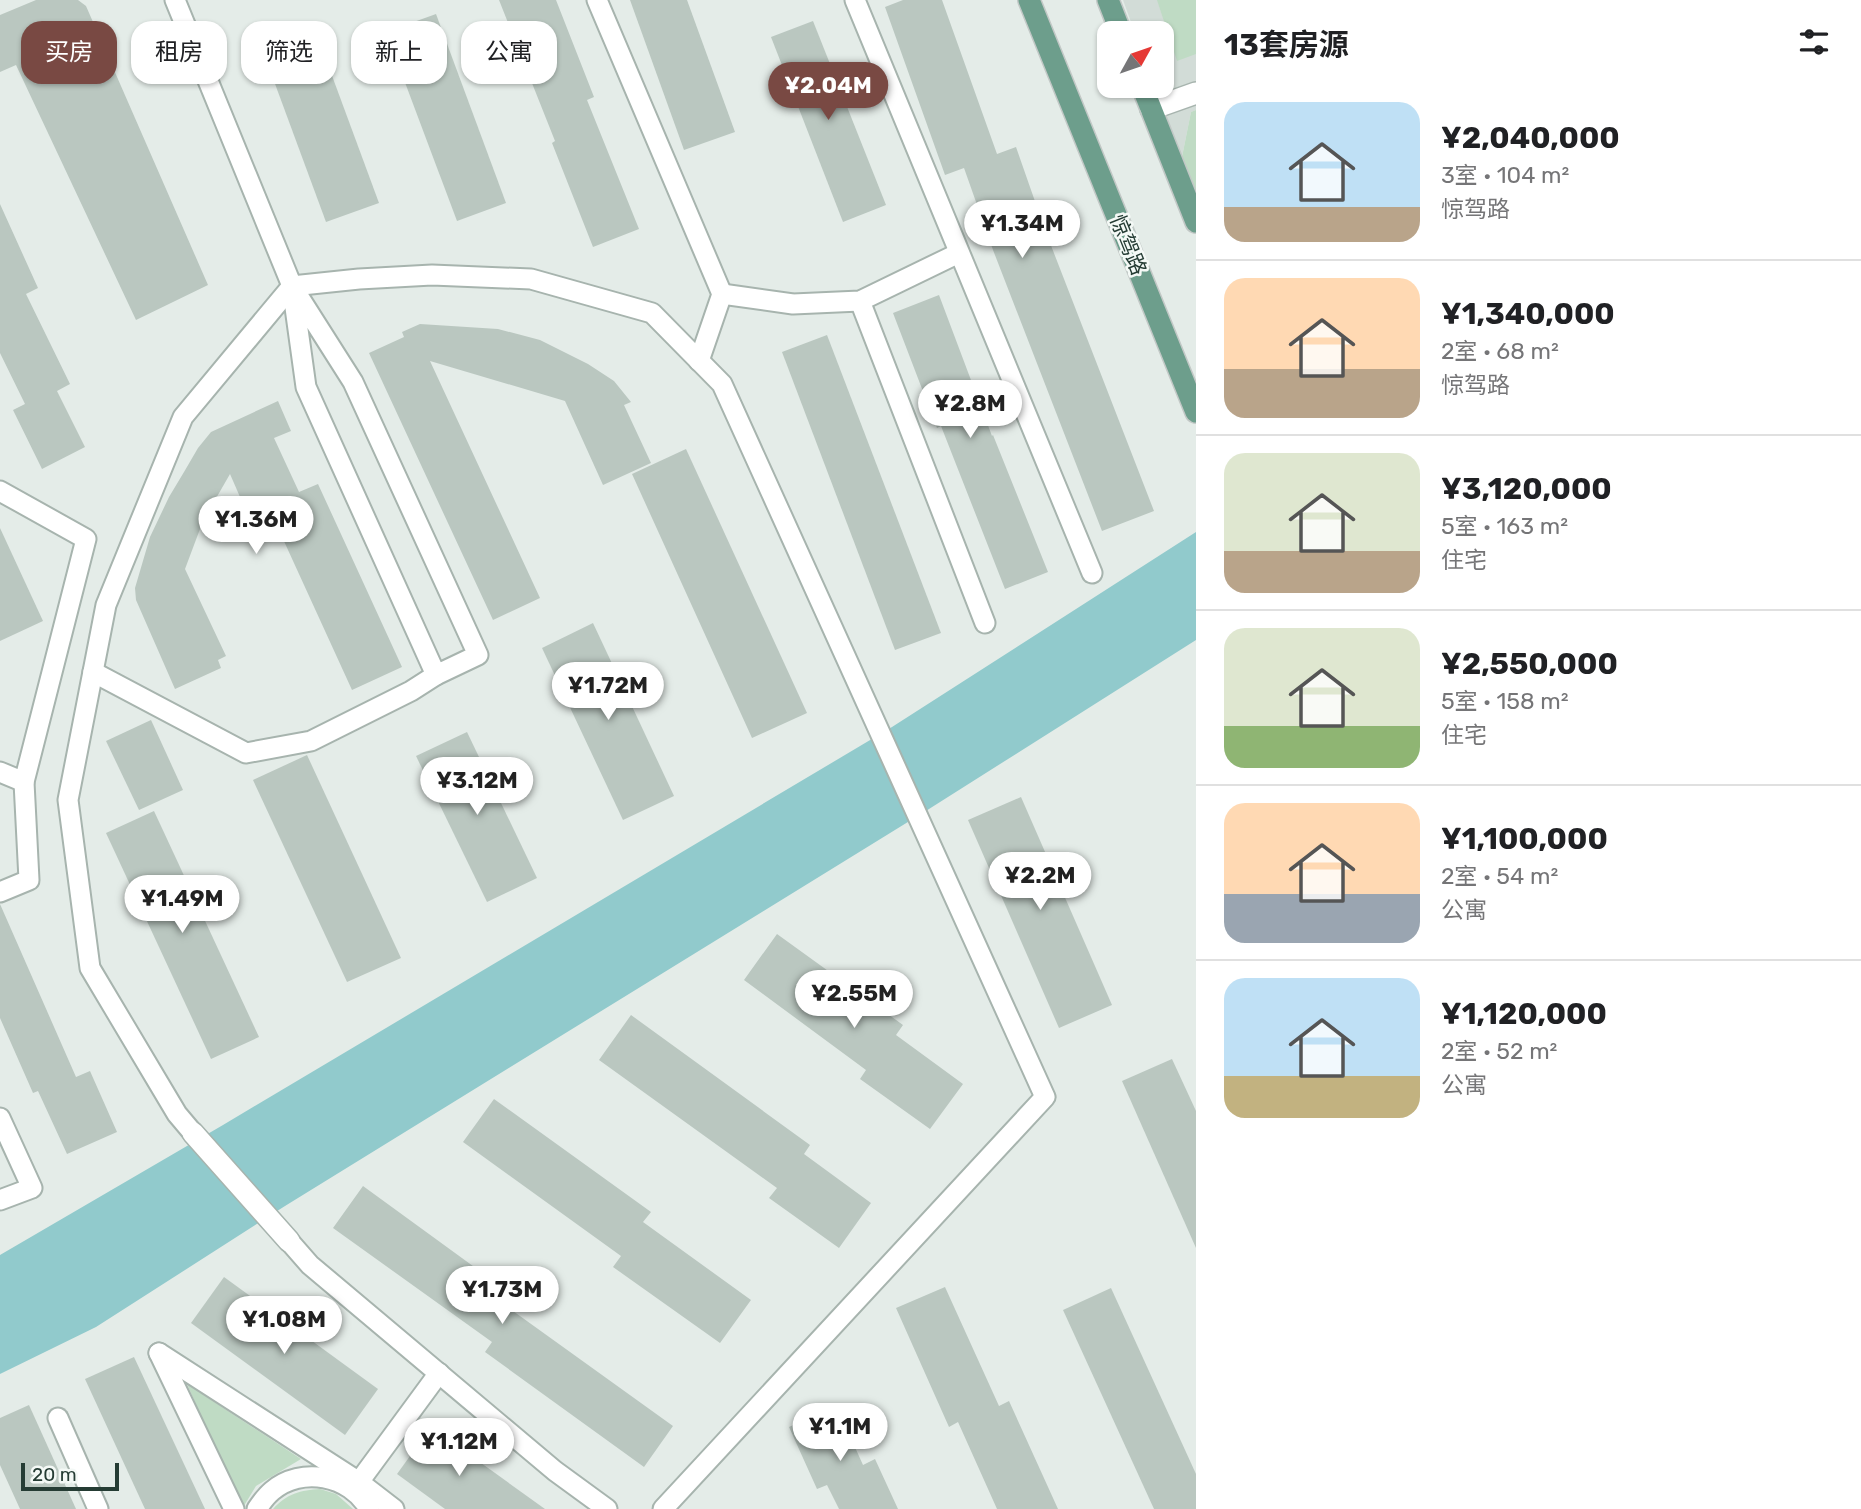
<!DOCTYPE html>
<html lang="zh">
<meta charset="utf-8">
<style>
:root{--surface:#fff;--page:#f2f2f2;--text:#202124;--muted:#757577;--line:#e0e0e0;--accent:#794943}
body{margin:0;font-family:Rubik,"Noto Sans SC",sans-serif;background:var(--page);color:var(--text);height:100vh;display:flex;flex-direction:column;font-size:26px;white-space:nowrap}
*{box-sizing:border-box;margin:0}
p{font-size:23px;color:var(--muted)}
.icon{flex:none;width:38px;height:38px;fill:none;stroke:currentColor;stroke-width:2;stroke-linecap:round;stroke-linejoin:round}
.map{position:relative;flex:1;overflow:hidden}
.panel{display:flex;flex-direction:column;background:var(--surface);width:665px}
.panel>*{flex:none}
.hud{position:absolute;left:21px;top:21px;width:665px;height:63px;display:flex;gap:14px}
.needle{width:46px;rotate:50deg}
.controls{position:absolute;left:1097px;top:21px;display:grid;gap:14px}
.controls a{display:grid;place-items:center;width:77px;height:77px;border-radius:14px;background:var(--surface);box-shadow:0 2px 5px #0004;font-size:35px}
.scale{position:absolute;left:21px;bottom:18px;width:98px;box-sizing:border-box;padding-left:7px;border:4px solid #253c34;border-top:0;font-size:19px;line-height:24px;white-space:nowrap;color:#253c34;-webkit-text-stroke:5px #f4f9f6;paint-order:stroke}
.price{position:absolute;translate:-50% -60px;padding:0 16px;border-radius:24px;background:#fff;color:#222;font-size:23px;line-height:46px;filter:drop-shadow(0 2px 4px #0008)}
.price::after{content:'';position:absolute;left:50%;top:42px;width:21px;height:16px;margin-left:-10px;background:inherit;clip-path:polygon(0 0,100% 0,50% 100%)}
.price.current{background:var(--accent);color:#fff}
ul{padding:0;list-style:none}
li{display:flex;align-items:center;gap:21px;height:175px;padding:0 28px}
li+li{border-top:2px solid var(--line)}
li span{display:grid;place-items:center;flex:none;width:196px;height:140px;border-radius:21px;color:#555}
li>.icon{margin-inline-start:auto}
span .icon{width:84px;height:84px;fill:#fffc;stroke-width:1}
li b{font-size:30px}
h2{display:flex;justify-content:space-between;align-items:center;height:84px;padding:0 28px;font-size:30px}
.tag{padding:0 24px;border-radius:21px;background:var(--surface);box-shadow:0 2px 5px #0004;font-size:24px;line-height:63px}
.tag.current{background:var(--accent);color:#fff}
main{display:flex;flex:1;min-height:0}
.map>svg:first-child{display:block}
.built{fill:#d2dcd7}
.green{fill:#bfdbc4}
.water{fill:#91cacc}
.building{fill:#bac7c0}
.lines{fill:none;stroke-linecap:round;stroke-linejoin:round}
.service-casing{stroke:#a7b4ae;stroke-width:23}
.minor-casing{stroke:#a7b4ae;stroke-width:24}
.primary-casing{stroke:#c2c8c6;stroke-width:24}
.service{stroke:#fff;stroke-width:19}
.minor{stroke:#fff;stroke-width:21}
.primary{stroke:#6d9e8c;stroke-width:21}
.labels{text-anchor:middle;stroke-width:5;stroke-linejoin:round;paint-order:stroke}
.street-label{font-size:21px;fill:#253c34;stroke:#f4f9f6}
</style>
<main>
<div class="map">
<svg width="1196" height="1509" viewBox="0 0 1196 1509">
<rect width="100%" height="100%" fill="#e4ece8"/>
<path class="built" d="M1123,0H1196V110L1191,112L1182,157L1155,86H1162V33H1135Z"/>
<g class="green">
<path d="M1157,0H1196V54L1177,61Z"/>
<path d="M1196,110V191L1182,157L1191,112Z"/>
<path d="M187,1384L301,1459L256,1486L242,1509Z"/>
<path d="M320,1489L336,1494L353,1509H273C286,1494 301,1490 320,1489Z"/>
</g>
<path class="water" d="M1196,532V640L929,809L285,1206L96,1327L0,1374V1255L223,1125L892,727Z"/>
<g class="building">
<path d="M36,0H78L86,6L208,285L136,320L16,65L0,72V15Z"/>
<path d="M499,0H556L594,97L587,100L639,229L593,247L552,143L555,141Z"/>
<path d="M630,0H687L735,132L684,150Z"/>
<path d="M903,0H942L997,154L1016,147L1045,230L1154,511L1102,531L993,250L964,168L945,175L885,7Z"/>
<path d="M436,14L506,203L457,221L386,32Z"/>
<path d="M813,21L886,205L843,222L771,37Z"/>
<path d="M324,54L379,203L326,222L271,73Z"/>
<path d="M0,204L38,288L26,294L70,384L57,391L85,447L42,469L13,410L25,404L0,353Z"/>
<path d="M939,295L992,436L993,435L1048,572L1005,589L941,426L937,428L893,313Z"/>
<path d="M420,324L498,329L540,340L588,364L614,381L631,402L624,405L651,463L603,485L565,401L430,361L540,598L493,620L369,353L404,337L402,332Z"/>
<path d="M827,335L941,633L895,650L782,352Z"/>
<path d="M278,401L291,431L274,438L299,492L318,484L402,667L352,690L267,504L247,513L230,474L203,521L185,569L226,656L218,660L221,668L175,689L136,600L135,588L150,537L169,497L184,472L198,448L211,432Z"/>
<path d="M686,449L807,713L752,738L632,474Z"/>
<path d="M0,528L43,621L0,641Z"/>
<path d="M593,623L674,796L623,820L542,648Z"/>
<path d="M151,720L183,790L139,810L106,741Z"/>
<path d="M467,732L537,878L487,902L416,756Z"/>
<path d="M307,755L401,958L347,982L253,780Z"/>
<path d="M1021,797L1112,1005L1059,1028L968,820Z"/>
<path d="M154,811L259,1037L211,1059L106,833Z"/>
<path d="M0,904L76,1077L90,1071L117,1132L67,1154L38,1091L33,1093L0,1018Z"/>
<path d="M777,934L903,1025L896,1035L963,1084L930,1129L860,1079L866,1070L744,980Z"/>
<path d="M631,1015L810,1145L804,1154L871,1203L839,1248L769,1198L777,1188L599,1060Z"/>
<path d="M1172,1059L1196,1111V1248L1122,1081Z"/>
<path d="M494,1099L651,1212L643,1222L751,1300L720,1343L613,1267L621,1256L463,1142Z"/>
<path d="M363,1186L521,1301L513,1311L673,1426L644,1467L485,1352L492,1342L333,1228Z"/>
<path d="M224,1277L378,1389L345,1435L191,1323Z"/>
<path d="M945,1287L999,1406L1009,1401L1058,1509H997L958,1422L949,1427L896,1308Z"/>
<path d="M1111,1288L1196,1474V1509H1154L1063,1310Z"/>
<path d="M134,1357L205,1509H145L85,1379Z"/>
<path d="M29,1405L76,1509H20L0,1465V1418Z"/>
<path d="M836,1405L863,1465L875,1459L898,1509H839L827,1485L817,1489L789,1427Z"/>
<path d="M431,1427L545,1509H445L397,1474Z"/>
</g>
<g class="lines">
<g class="service-casing">
<g id="service">
<path d="M175,0L292,286L183,417L106,605L68,800L90,968L177,1114L193,1133"/>
<path d="M597,0L722,294L699,361"/>
<path d="M855,0L1092,573"/>
<path d="M292,286L359,279L432,275L531,279L652,313L722,384L1045,1097L663,1509"/>
<path d="M292,286L353,382L478,655L436,675L306,387Z"/>
<path d="M722,294L793,304L860,301L959,253"/>
<path d="M860,301L985,623"/>
<path d="M0,491L86,539L24,782L0,772"/>
<path d="M93,672L246,753L311,741L411,691L436,675"/>
<path d="M0,892L29,880L24,782"/>
<path d="M0,1118L32,1188L0,1200"/>
<path d="M289,1241L310,1265L555,1471L607,1509"/>
<path d="M159,1353L359,1482L394,1509"/>
<path d="M159,1353L234,1509"/>
<path d="M58,1418L98,1509"/>
<path d="M353,1490L439,1373"/>
<path d="M257,1509C261,1503 266,1496 272,1491C301,1466 350,1475 369,1509"/>
</g>
</g>
<g class="minor-casing">
<g id="minor">
<path d="M1151,109L1196,93"/>
<path d="M193,1133L289,1241"/>
</g>
</g>
<g class="primary-casing">
<g id="primary">
<path d="M1029,0L1196,412"/>
<path d="M1108,0L1121,33"/>
<path d="M1142,86L1196,222"/>
</g>
</g>
<use href="#service" class="service"/>
<use href="#minor" class="minor"/>
<use href="#primary" class="primary"/>
</g>
<g class="labels">
<g class="street-label">
<text transform="translate(1128 245) rotate(68)" y="7">惊驾路</text>
</g>
</g>
</svg>
<div class="controls">
<a><svg class="needle" viewBox="-14 -14 28 28"><path d="M0-13l5 13h-10z" fill="#e53935"/><path d="M0 13l5-13h-10z" fill="#757577"/></svg></a>
</div>
<div class="scale">20 m</div>
<b class="price current" style="left:828px;top:122px">¥2.04M</b>
<b class="price" style="left:1022px;top:260px">¥1.34M</b>
<b class="price" style="left:970px;top:440px">¥2.8M</b>
<b class="price" style="left:256px;top:556px">¥1.36M</b>
<b class="price" style="left:608px;top:722px">¥1.72M</b>
<b class="price" style="left:477px;top:817px">¥3.12M</b>
<b class="price" style="left:1040px;top:912px">¥2.2M</b>
<b class="price" style="left:182px;top:935px">¥1.49M</b>
<b class="price" style="left:854px;top:1030px">¥2.55M</b>
<b class="price" style="left:502px;top:1326px">¥1.73M</b>
<b class="price" style="left:284px;top:1356px">¥1.08M</b>
<b class="price" style="left:840px;top:1463px">¥1.1M</b>
<b class="price" style="left:459px;top:1478px">¥1.12M</b>
<div class="hud">
<a class="tag current">买房</a>
<a class="tag">租房</a>
<a class="tag">筛选</a>
<a class="tag">新上</a>
<a class="tag">公寓</a>
</div>
</div>
<section class="panel">
<h2>13套房源<svg class="icon" aria-label="filters" viewBox="0 0 24 24"><path d="M4 7h16M4 17h16"/><circle cx="9" cy="7" r="2"/><circle cx="15" cy="17" r="2"/></svg></h2>
<ul>
<li><span style="background:linear-gradient(#bfe0f5 75%,#b9a48a 0)"><svg class="icon" aria-label="home" viewBox="0 0 24 24"><path d="M3 11l9-7 9 7M6 9v11h12V9"/></svg></span><div><b>¥2,040,000</b><p>3室 · 104 m²</p><p>惊驾路</p></div></li>
<li><span style="background:linear-gradient(#ffd9b3 65%,#b9a48a 0)"><svg class="icon" aria-label="home" viewBox="0 0 24 24"><path d="M3 11l9-7 9 7M6 9v11h12V9"/></svg></span><div><b>¥1,340,000</b><p>2室 · 68 m²</p><p>惊驾路</p></div></li>
<li><span style="background:linear-gradient(#dfe7d0 70%,#b9a48a 0)"><svg class="icon" aria-label="home" viewBox="0 0 24 24"><path d="M3 11l9-7 9 7M6 9v11h12V9"/></svg></span><div><b>¥3,120,000</b><p>5室 · 163 m²</p><p>住宅</p></div></li>
<li><span style="background:linear-gradient(#dfe7d0 70%,#8fb573 0)"><svg class="icon" aria-label="home" viewBox="0 0 24 24"><path d="M3 11l9-7 9 7M6 9v11h12V9"/></svg></span><div><b>¥2,550,000</b><p>5室 · 158 m²</p><p>住宅</p></div></li>
<li><span style="background:linear-gradient(#ffd9b3 65%,#9aa5b1 0)"><svg class="icon" aria-label="home" viewBox="0 0 24 24"><path d="M3 11l9-7 9 7M6 9v11h12V9"/></svg></span><div><b>¥1,100,000</b><p>2室 · 54 m²</p><p>公寓</p></div></li>
<li><span style="background:linear-gradient(#bfe0f5 70%,#c2b280 0)"><svg class="icon" aria-label="home" viewBox="0 0 24 24"><path d="M3 11l9-7 9 7M6 9v11h12V9"/></svg></span><div><b>¥1,120,000</b><p>2室 · 52 m²</p><p>公寓</p></div></li>
</ul>
</section>
</main>
